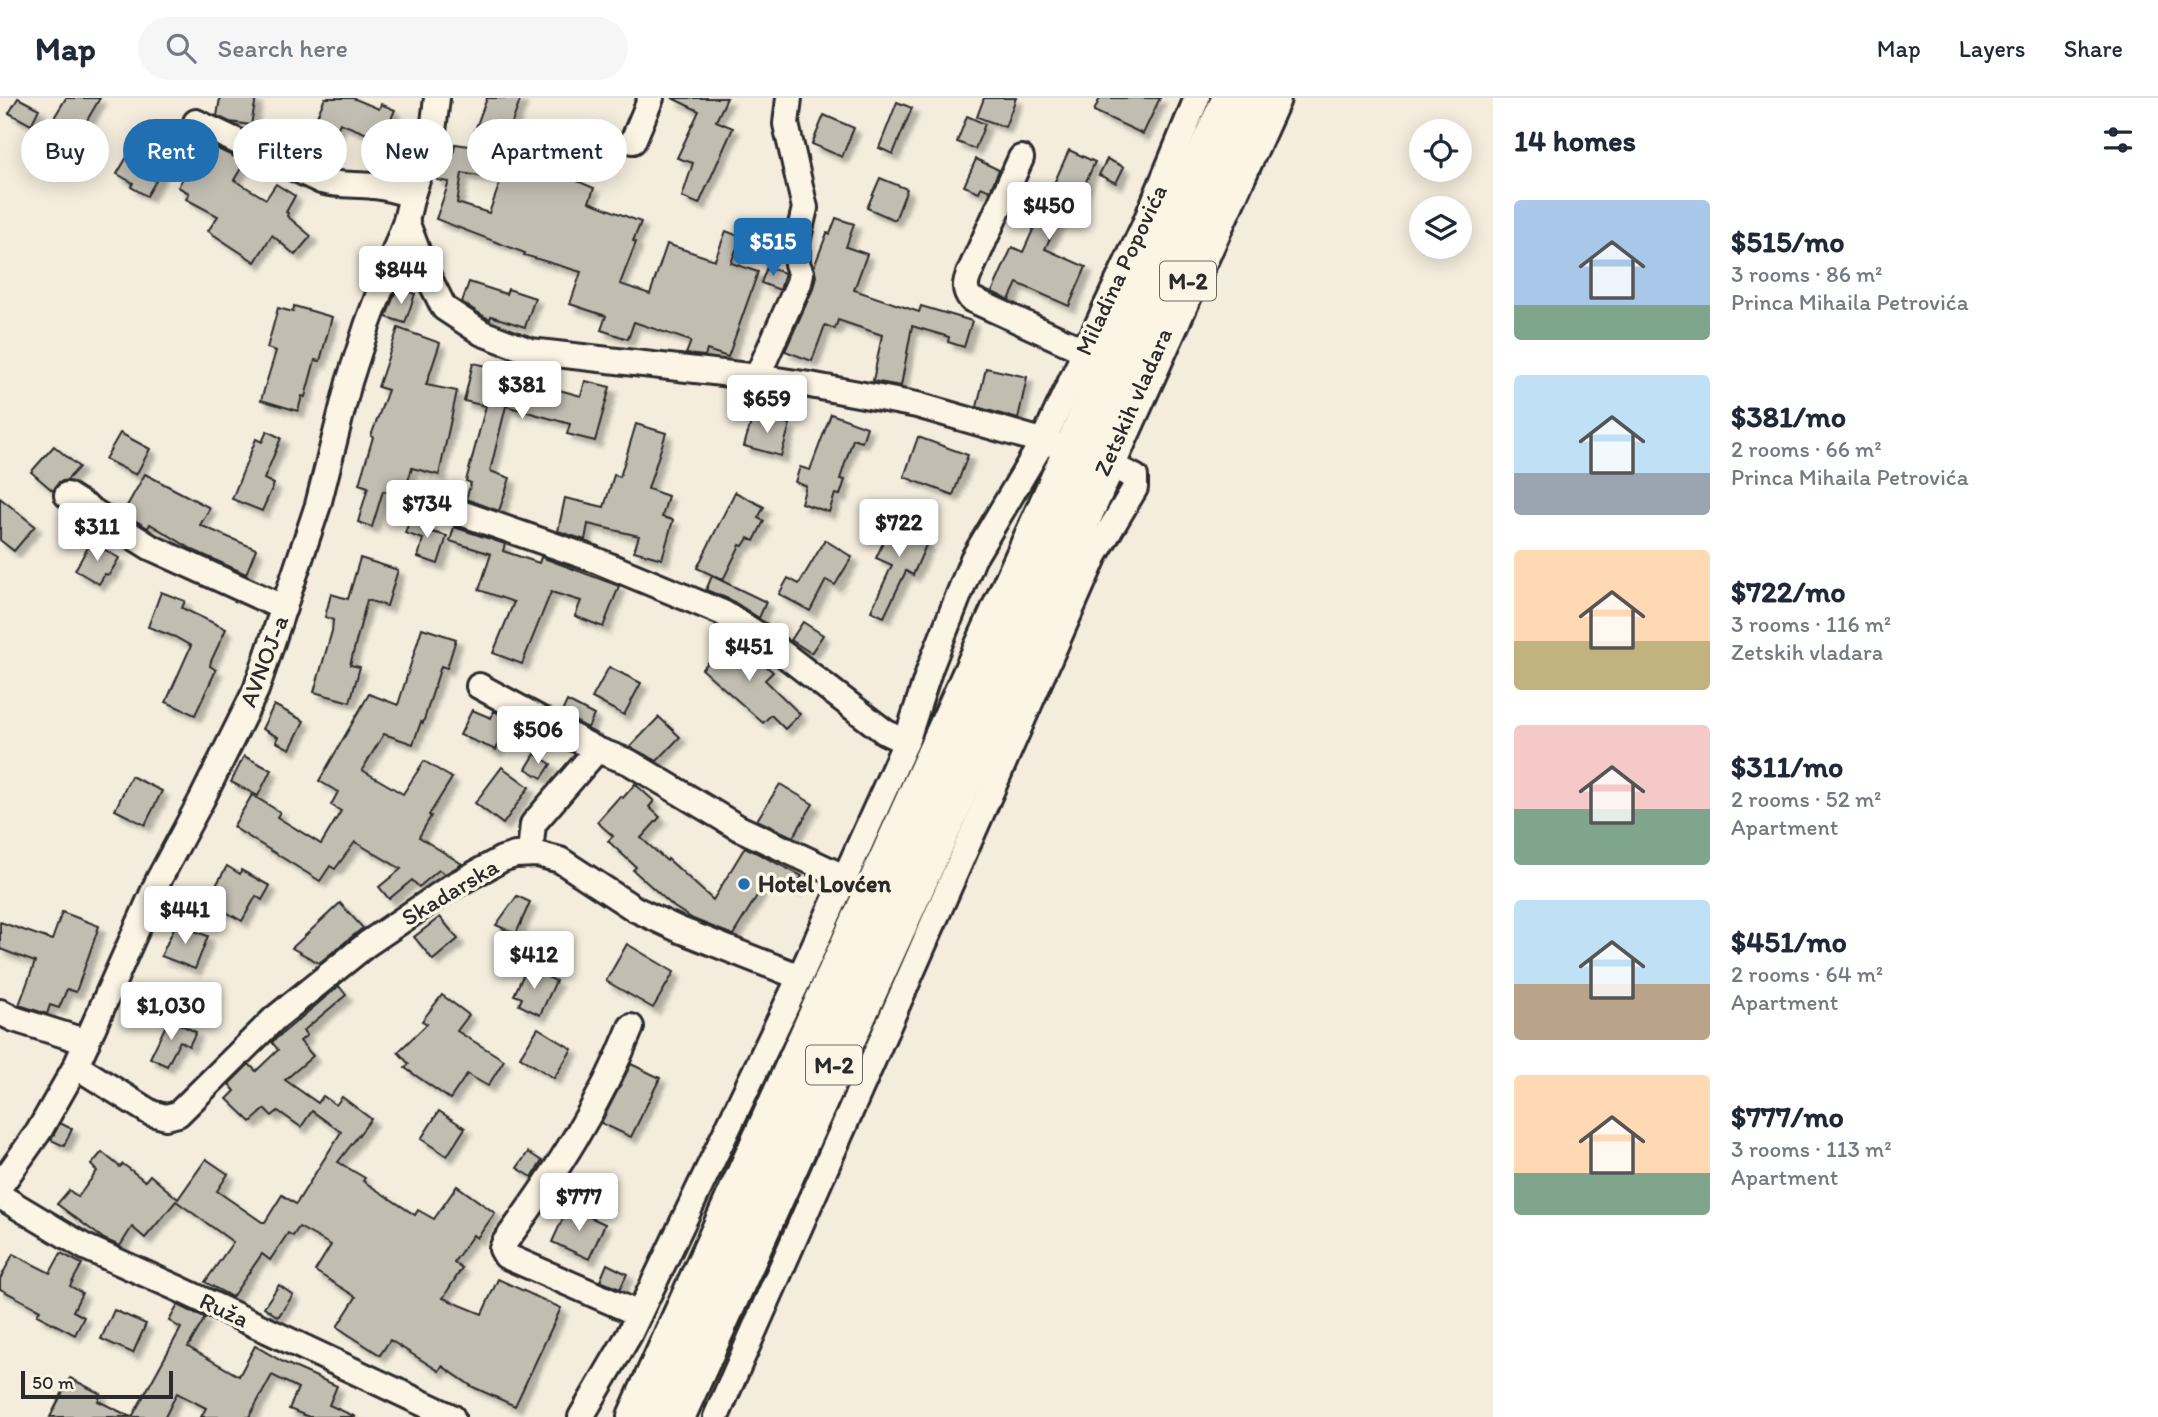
<!DOCTYPE html>
<meta charset="utf-8">
<style>
:root{--surface:#fff;--page:#f6f6f7;--text:#1f2937;--muted:#747a83;--line:#e0e1e3;--accent:#1f6fb2}
body{margin:0;font-family:Itim,sans-serif;background:var(--page);color:var(--text);height:100vh;display:flex;flex-direction:column;font-size:26px;white-space:nowrap}
*{box-sizing:border-box;margin:0}
p{font-size:23px;color:var(--muted)}
.icon{flex:none;width:38px;height:38px;fill:none;stroke:currentColor;stroke-width:2;stroke-linecap:round;stroke-linejoin:round}
.map{position:relative;flex:1;overflow:hidden}
.panel{display:flex;flex-direction:column;background:var(--surface);width:665px}
.panel>*{flex:none}
.banner{position:absolute;left:21px;top:21px;width:665px;height:63px;display:flex;gap:14px}
.tools{position:absolute;left:1409px;top:21px;display:grid;gap:14px}
.tools a{display:grid;place-items:center;width:63px;height:63px;border-radius:50%;background:var(--surface);box-shadow:0 4px 18px #0003;font-size:35px}
.scale{position:absolute;left:21px;bottom:18px;width:152px;box-sizing:border-box;padding-left:7px;border:4px solid #2b2b2b;border-top:0;font-size:19px;line-height:24px;white-space:nowrap;color:#2b2b2b;-webkit-text-stroke:5px #fcf5e5;paint-order:stroke}
.price{position:absolute;translate:-50% -60px;padding:0 16px;border-radius:7px;background:#fff;color:#222;font-size:23px;line-height:46px;filter:drop-shadow(0 2px 4px #0008)}
.price::after{content:'';position:absolute;left:50%;top:42px;width:21px;height:16px;margin-left:-10px;background:inherit;clip-path:polygon(0 0,100% 0,50% 100%)}
.price.selected{background:var(--accent);color:#fff}
ul{padding:0;list-style:none}
li{display:flex;align-items:center;gap:21px;height:175px;padding:0 21px}
li span{display:grid;place-items:center;flex:none;width:196px;height:140px;border-radius:7px;color:#555}
li>.icon{margin-inline-start:auto}
span .icon{width:84px;height:84px;fill:#fffc;stroke-width:1}
li b{font-size:30px}
h2{display:flex;justify-content:space-between;align-items:center;height:84px;padding:0 21px;font-size:30px}
.pill{padding:0 24px;border-radius:32px;background:var(--surface);box-shadow:0 4px 18px #0003;font-size:24px;line-height:63px}
.pill.selected{background:var(--accent);color:#fff}
header{display:flex;align-items:center;gap:42px;box-sizing:border-box;height:98px;padding:0 35px;background:var(--surface);border-bottom:2px solid var(--line)}
header strong{font-size:33px}
nav{display:flex;gap:38px;margin-inline-start:auto;font-size:24px}
.search{width:490px;height:63px;background:var(--page);display:flex;align-items:center;gap:18px;box-sizing:border-box;padding:0 24px;border-radius:38px;color:var(--muted);font-size:26px}
main{display:flex;flex:1;min-height:0}
.map>svg:first-child{display:block}
.building{fill:#c2bdb1;stroke:#2b2b2b;stroke-width:2;fill-rule:evenodd;filter:url(#shadow)}
.lines{fill:none;stroke-linecap:round;stroke-linejoin:round}
.street-casing{stroke:#2b2b2b;stroke-width:30}
.primary-casing{stroke:#2b2b2b;stroke-width:44}
.street{stroke:#fcf5e5;stroke-width:24}
.primary{stroke:#fcf5e5;stroke-width:38}
.poi-dot{fill:#1f6fb2;stroke:#fcf5e5;stroke-width:2.5}
.labels{text-anchor:middle;stroke-width:7;stroke-linejoin:round;paint-order:stroke}
.shield{fill:#fcf5e5;stroke:#6a6863;stroke-width:2}
.shield-label{font-size:23px;font-weight:bold;fill:#2b2b2b}
.street-label{font-size:24px;fill:#2b2b2b;stroke:#fcf5e5}
.poi-label{font-size:24px;font-weight:bold;fill:#2b2b2b;stroke:#fcf5e5;text-anchor:start}
</style>
<header>
<strong>Map</strong>
<div class="search"><svg class="icon" aria-label="search" viewBox="0 0 24 24"><circle cx="10" cy="10" r="6"/><path d="M15 15l6 6"/></svg>Search here</div>
<nav><a>Map</a><a>Layers</a><a>Share</a></nav>
</header>
<main>
<div class="map">
<svg width="1493" height="1319" viewBox="0 0 1493 1319">
<defs>
<filter id="shadow"><feDropShadow dx="6" dy="6" stdDeviation="2" flood-color="#0004"/></filter>
</defs>
<rect width="100%" height="100%" fill="#f4edde"/>
<filter id="ink" filterUnits="userSpaceOnUse"><feTurbulence type="fractalNoise" baseFrequency=".0143" numOctaves="2"/><feDisplacementMap in="SourceGraphic" scale="14" xChannelSelector="R" yChannelSelector="G"/><feConvolveMatrix kernelMatrix="1 2 1 2 8 2 1 2 1" color-interpolation-filters="sRGB"/></filter>
<g filter="url(#ink)">
<g class="building">
<path d="M18,0L39,11L31,27L9,15Z"/>
<path d="M66,0H100L75,43L49,28Z"/>
<path d="M220,0H256L251,27L230,24L217,18Z"/>
<path d="M325,0H353L379,11L381,6L395,12L382,42L340,25L324,62L308,56L313,44L307,41Z"/>
<path d="M487,0H521L497,66L529,78L538,52L556,59L551,72L594,90L589,104L641,124L633,143L636,144L620,186L650,196L667,146L715,162L726,133L741,139L731,165L758,174L728,259L707,252L705,258L686,256L691,243L634,224L628,241L601,232L606,218L570,206L581,174L524,157L525,155L436,121L449,84L437,82L441,58L453,59L455,46L469,48ZM462,75L501,82L489,115L457,105Z"/>
<path d="M672,0H727L716,23L733,30L699,106L682,99L693,65L677,60L699,13Z"/>
<path d="M984,0H1016L1005,29L977,19Z"/>
<path d="M1100,0H1160L1143,36L1094,13Z"/>
<path d="M897,4L912,10L893,56L879,50Z"/>
<path d="M824,17L854,30L842,59L812,46Z"/>
<path d="M967,18L985,26L975,51L957,44Z"/>
<path d="M203,44L245,64L234,82L266,101L276,86L295,98L286,114L288,115L287,118L311,138L295,157L272,137L255,164L208,133L218,118L186,101L189,95L178,89Z"/>
<path d="M134,47L166,66L147,98L131,89L133,85L117,76Z"/>
<path d="M1069,52L1095,64L1074,110L1066,106L1045,151L1086,169L1069,208L1017,185L1009,202L992,194L1012,149L1023,154Z"/>
<path d="M976,61L999,72L990,93L981,89L979,94L964,88Z"/>
<path d="M1107,61L1124,69L1116,85L1099,77Z"/>
<path d="M880,80L907,91L895,122L867,110Z"/>
<path d="M836,120L854,126L846,149L867,156L854,192L919,214L921,208L972,223L964,249L948,244L949,239L912,228L901,288L873,283L882,237L838,222L835,231L825,227L812,263L785,253L813,191L816,178L814,169L827,135L830,136Z"/>
<path d="M767,169L785,175L780,192L761,185Z"/>
<path d="M469,184L506,196L508,191L535,200L525,229L491,218L490,221L485,219L462,204Z"/>
<path d="M397,190L415,196L405,225L386,219Z"/>
<path d="M294,208L332,219L320,263L315,262L305,299L302,298L298,313L261,302L276,253L267,250L278,210L293,214Z"/>
<path d="M398,230L440,245L426,287L457,293L439,377L412,370L403,399L383,393L372,429L358,424L368,389L359,386L373,339L371,338L388,292L378,289Z"/>
<path d="M473,265L514,274L512,279L581,298L585,283L610,289L595,343L567,336L570,326L506,308L490,373L510,380L499,413L466,401L471,385L466,383L486,308L464,303Z"/>
<path d="M986,270L1027,279L1018,321L977,309Z"/>
<path d="M831,316L867,329L862,344L853,341L840,381L845,382L840,397L835,396L829,414L801,405L806,388L795,384L800,369L810,372Z"/>
<path d="M753,317L790,326L781,358L744,348Z"/>
<path d="M636,326L666,335L648,391L668,398L662,419L673,422L662,461L634,453L639,438L588,426L585,442L558,433L565,400L604,409L614,377L620,379Z"/>
<path d="M267,333L281,340L264,381L274,386L262,413L232,401L256,341L262,344Z"/>
<path d="M120,335L150,351L136,377L105,361Z"/>
<path d="M918,339L968,357L953,397L904,379Z"/>
<path d="M54,348L79,369L67,382L59,384L53,393L31,374Z"/>
<path d="M145,376L210,410L200,427L256,451L246,476L195,453L150,426L148,430L123,415Z"/>
<path d="M735,394L764,409L758,420L764,423L754,443L748,440L743,448L740,447L723,482L697,470Z"/>
<path d="M0,400L35,428L14,453L0,442Z"/>
<path d="M411,419L429,425L428,433L447,438L438,466L418,459L423,441L405,435Z"/>
<path d="M895,419L926,433L922,443L927,445L913,477L906,473L884,519L871,513L892,467L876,460Z"/>
<path d="M454,429L505,446L503,453L539,465L541,459L619,488L603,529L575,518L581,503L551,494L522,566L493,555L514,504L479,492L491,456L450,443Z"/>
<path d="M825,442L852,459L835,487L826,482L810,513L779,496L788,480L799,486Z"/>
<path d="M91,444L119,460L109,477L105,476L99,486L75,472Z"/>
<path d="M360,460L398,472L387,508L367,502L350,567L360,569L350,604L314,594L332,533L333,522L325,519L331,496L348,501Z"/>
<path d="M712,478L766,504L759,520L731,502L706,492Z"/>
<path d="M161,494L185,503L182,510L226,531L211,563L210,568L216,572L195,617L166,604L191,548L175,539L148,529Z"/>
<path d="M803,524L823,537L811,555L791,542Z"/>
<path d="M422,530L456,541L447,570L441,568L423,625L421,624L413,646L384,636L362,672L403,696L424,663L452,680L429,717L431,718L419,739L462,766L445,776L439,772L419,789L412,782L389,801L379,789L401,771L355,744L335,771L330,768L320,783L233,729L252,697L280,714L277,719L321,746L341,713L331,707L338,694L319,683L369,596L398,607Z"/>
<path d="M733,539L773,574L765,582L800,616L785,631L771,617L763,625L702,571Z"/>
<path d="M609,569L641,585L624,617L592,600Z"/>
<path d="M567,603L594,617L588,630L561,616Z"/>
<path d="M274,607L304,623L290,651L276,644L278,639L262,631Z"/>
<path d="M472,612L491,620L494,613L509,621L496,652L460,637Z"/>
<path d="M659,619L680,639L657,663L630,649Z"/>
<path d="M535,656L551,666L542,680L526,671Z"/>
<path d="M244,658L271,672L258,698L231,684Z"/>
<path d="M502,669L529,689L503,726L475,705Z"/>
<path d="M131,678L162,693L145,727L115,712Z"/>
<path d="M635,686L654,703L649,709L660,719L641,740L667,763L668,761L713,802L745,749L802,778L793,792L769,778L733,837L693,821L674,809L633,772L636,769L608,743L613,738L597,724L620,698L623,700Z"/>
<path d="M780,686L813,706L793,739L757,722Z"/>
<path d="M227,768L240,776L241,772L270,788L262,802L256,798L242,823L219,810L222,805L210,798Z"/>
<path d="M517,798L530,804L516,836L496,827Z"/>
<path d="M340,805L363,830L359,833L319,865L292,850Z"/>
<path d="M62,814L99,828L76,894L67,891L59,910L50,907L47,916L19,907L35,864L0,851V824L52,842Z"/>
<path d="M440,819L458,841L433,862L414,839Z"/>
<path d="M176,826L208,838L195,871L161,858Z"/>
<path d="M627,846L674,874L653,910L606,883Z"/>
<path d="M527,869L556,883L540,917L519,907L522,900L514,897Z"/>
<path d="M339,888L346,897L303,933L307,937L300,943L313,958L285,982L318,1005L323,998L336,1007L342,999L371,1021L338,1064L365,1080L363,1083L415,1117L418,1112L434,1121L457,1088L495,1115L477,1140L473,1137L454,1164L462,1170L443,1200L482,1216L498,1181L561,1210L515,1308L473,1289L442,1268L439,1273L390,1242L380,1257L337,1229L356,1199L315,1173L331,1147L299,1129L293,1138L288,1135L270,1162L262,1156L232,1199L205,1184L233,1144L176,1103L145,1140L132,1129L120,1148L104,1141L57,1106L69,1092L78,1099L97,1073L91,1067L102,1054L120,1069L123,1066L145,1083L150,1077L178,1101L206,1061L228,1076L217,1093L262,1124H265L282,1097L296,1106L341,1034L312,1013L301,1029L278,1013L272,1018L265,1011L251,1024L227,1001L235,993L229,986L249,966L256,973L278,952L272,944Z"/>
<path d="M442,897L469,917L457,933L504,962L488,988L467,976L450,1001L405,970L409,966L398,954L427,926L422,923Z"/>
<path d="M169,921L196,934L189,948L180,943L167,968L150,960Z"/>
<path d="M538,930L572,951L554,980L520,959Z"/>
<path d="M631,966L660,980L631,1039L601,1025Z"/>
<path d="M439,1013L465,1030L447,1058L421,1041Z"/>
<path d="M60,1025L72,1031L64,1048L51,1042Z"/>
<path d="M528,1054L542,1063L532,1079L517,1070Z"/>
<path d="M568,1109L605,1126L589,1161L552,1144Z"/>
<path d="M61,1155L82,1166L70,1188L82,1195L73,1213L84,1219L75,1237L37,1217L40,1212L0,1191V1181L13,1156L50,1175Z"/>
<path d="M607,1166L627,1176L620,1191L600,1183Z"/>
<path d="M279,1187L293,1197L278,1219L264,1209Z"/>
<path d="M178,1207L205,1220L188,1249L239,1278L255,1248L285,1265L337,1288L329,1307L356,1319H309L289,1311L298,1290L272,1277L249,1319H201L206,1310L177,1295L165,1319H132L181,1230L169,1223Z"/>
<path d="M114,1212L146,1226L133,1255L101,1241Z"/>
<path d="M70,1280L101,1296L98,1303L131,1319H50Z"/>
</g>
<g class="lines">
<g class="street-casing">
<g id="street">
<path d="M196,24L321,83C339,88 355,86 373,88C386,89 399,93 412,97"/>
<path d="M633,43L651,0"/>
<path d="M1021,60L969,176C965,186 964,192 971,201L1085,253"/>
<path d="M406,123L423,168L444,210L482,235L530,253L757,279L810,287L917,307L1059,348"/>
<path d="M757,279L799,185L801,175L797,166V144L805,110L786,26L789,0"/>
<path d="M67,397L150,449L284,510"/>
<path d="M432,405L593,461L723,515L760,538L885,634L906,644"/>
<path d="M479,588L597,652L629,664L739,730L844,779"/>
<path d="M530,755L533,726L597,652"/>
<path d="M0,914L14,921L87,944"/>
<path d="M631,929C600,1007 555,1076 505,1144L502,1151L506,1158L639,1216"/>
<path d="M76,968L151,1015L166,1019L178,1016L274,921L367,846L451,789L502,761L515,757L537,756L560,762L635,811L680,832L800,879"/>
<path d="M0,1088L39,1033L76,968L159,781L202,701L256,592L318,407L349,284L367,228L406,123L412,97L433,33L437,0"/>
<path d="M0,1098L85,1149L177,1190L452,1319"/>
<path d="M581,1319L629,1237L800,879L906,644L930,570L973,461L1043,343L1144,128L1197,0"/>
<path d="M716,1319L1095,457L1135,390V379L1106,365"/>
</g>
</g>
<g class="primary-casing">
<g id="primary">
<path d="M637,1319L1232,0"/>
<path d="M675,1319L1271,0"/>
</g>
</g>
<use href="#street" class="street"/>
<use href="#primary" class="primary"/>
</g>
</g>
<circle class="poi-dot" cx="744" cy="786" r="7"/>
<g class="labels">
<g class="shield">
<rect x="1160" y="163.5" width="56" height="39" rx="5"/>
<rect x="806" y="947.5" width="56" height="39" rx="5"/>
</g>
<g class="shield-label">
<text x="1188" y="191">M-2</text>
<text x="834" y="975">M-2</text>
</g>
<g class="street-label">
<text transform="translate(1121 172) rotate(-65)" y="8">Miladina Popovića</text>
<text transform="translate(1133 304) rotate(-66)" y="8">Zetskih vladara</text>
<text transform="translate(264 563) rotate(-69)" y="8">AVNOJ-a</text>
<text transform="translate(450 794) rotate(-31)" y="8">Skadarska</text>
<text transform="translate(224 1212) rotate(25)" y="8">Ruža</text>
</g>
<g class="poi-label">
<text x="758" y="794">Hotel Lovćen</text>
</g>
</g>
</svg>
<div class="tools">
<a><svg class="icon" aria-label="locate" viewBox="0 0 24 24"><circle cx="12" cy="12" r="6"/><path d="M12 2v4M12 18v4M2 12h4M18 12h4"/></svg></a>
<a><svg class="icon" aria-label="layers" viewBox="0 0 24 24"><path d="M12 4l9 5-9 5-9-5zM3 14l9 5 9-5"/></svg></a>
</div>
<div class="scale">50 m</div>
<b class="price" style="left:1049px;top:144px">$450</b>
<b class="price selected" style="left:773px;top:180px">$515</b>
<b class="price" style="left:401px;top:208px">$844</b>
<b class="price" style="left:522px;top:323px">$381</b>
<b class="price" style="left:767px;top:337px">$659</b>
<b class="price" style="left:427px;top:442px">$734</b>
<b class="price" style="left:899px;top:461px">$722</b>
<b class="price" style="left:97px;top:465px">$311</b>
<b class="price" style="left:749px;top:585px">$451</b>
<b class="price" style="left:538px;top:668px">$506</b>
<b class="price" style="left:185px;top:848px">$441</b>
<b class="price" style="left:534px;top:893px">$412</b>
<b class="price" style="left:171px;top:944px">$1,030</b>
<b class="price" style="left:579px;top:1135px">$777</b>
<div class="banner">
<a class="pill">Buy</a>
<a class="pill selected">Rent</a>
<a class="pill">Filters</a>
<a class="pill">New</a>
<a class="pill">Apartment</a>
</div>
</div>
<section class="panel">
<h2>14 homes<svg class="icon" aria-label="filters" viewBox="0 0 24 24"><path d="M4 7h16M4 17h16"/><circle cx="9" cy="7" r="2"/><circle cx="15" cy="17" r="2"/></svg></h2>
<ul>
<li><span style="background:linear-gradient(#a9c7e8 75%,#7fa58c 0)"><svg class="icon" aria-label="home" viewBox="0 0 24 24"><path d="M3 11l9-7 9 7M6 9v11h12V9"/></svg></span><div><b>$515/mo</b><p>3 rooms · 86 m²</p><p>Princa Mihaila Petrovića</p></div></li>
<li><span style="background:linear-gradient(#bfe0f5 70%,#9aa5b1 0)"><svg class="icon" aria-label="home" viewBox="0 0 24 24"><path d="M3 11l9-7 9 7M6 9v11h12V9"/></svg></span><div><b>$381/mo</b><p>2 rooms · 66 m²</p><p>Princa Mihaila Petrovića</p></div></li>
<li><span style="background:linear-gradient(#ffd9b3 65%,#c2b280 0)"><svg class="icon" aria-label="home" viewBox="0 0 24 24"><path d="M3 11l9-7 9 7M6 9v11h12V9"/></svg></span><div><b>$722/mo</b><p>3 rooms · 116 m²</p><p>Zetskih vladara</p></div></li>
<li><span style="background:linear-gradient(#f6c9c9 60%,#7fa58c 0)"><svg class="icon" aria-label="home" viewBox="0 0 24 24"><path d="M3 11l9-7 9 7M6 9v11h12V9"/></svg></span><div><b>$311/mo</b><p>2 rooms · 52 m²</p><p>Apartment</p></div></li>
<li><span style="background:linear-gradient(#bfe0f5 60%,#b9a48a 0)"><svg class="icon" aria-label="home" viewBox="0 0 24 24"><path d="M3 11l9-7 9 7M6 9v11h12V9"/></svg></span><div><b>$451/mo</b><p>2 rooms · 64 m²</p><p>Apartment</p></div></li>
<li><span style="background:linear-gradient(#ffd9b3 70%,#7fa58c 0)"><svg class="icon" aria-label="home" viewBox="0 0 24 24"><path d="M3 11l9-7 9 7M6 9v11h12V9"/></svg></span><div><b>$777/mo</b><p>3 rooms · 113 m²</p><p>Apartment</p></div></li>
</ul>
</section>
</main>
